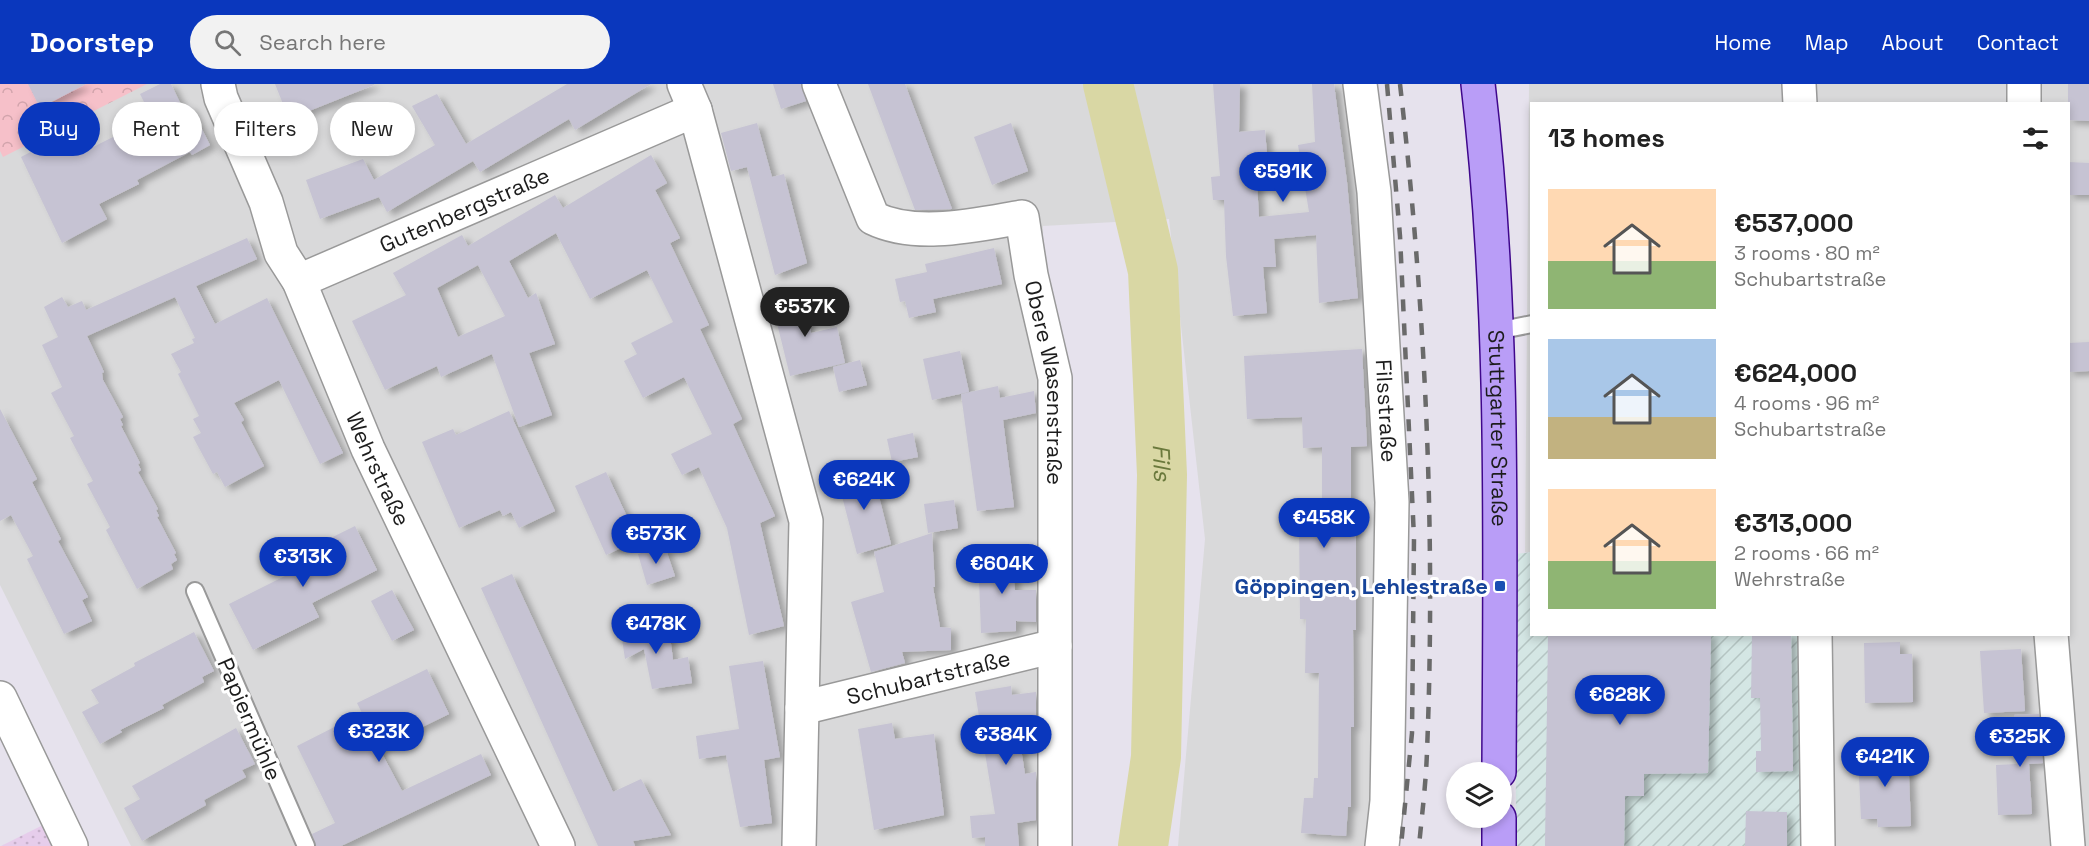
<!DOCTYPE html>
<meta charset="utf-8">
<style>
:root{--surface:#fff;--page:#f2f2f2;--text:#222;--muted:#767676;--accent:#0a37bd}
body{margin:0;font-family:"Space Grotesk",sans-serif;background:var(--page);color:var(--text);height:100vh;display:flex;flex-direction:column;font-size:22px;white-space:nowrap}
*{box-sizing:border-box;margin:0}
p{font-size:20px;color:var(--muted)}
.icon{flex:none;width:33px;height:33px;fill:none;stroke:currentColor;stroke-width:2;stroke-linecap:round;stroke-linejoin:round}
.map{position:relative;flex:1;overflow:hidden}
.drawer{position:absolute;left:1530px;top:18px;width:540px;height:534px;display:flex;flex-direction:column;background:var(--surface);border-radius:0px;box-shadow:0 3px 9px #0003}
.drawer>*{flex:none}
.hud{position:absolute;left:18px;top:18px;width:570px;height:54px;display:flex;gap:12px}
.buttons{position:absolute;left:1446px;top:678px;display:grid;gap:12px}
.buttons a{display:grid;place-items:center;width:66px;height:66px;border-radius:50%;background:var(--surface);box-shadow:0 3px 9px #0003;font-size:30px}
.price{position:absolute;translate:-50% -51px;padding:0 14px;border-radius:21px;background:var(--accent);color:#fff;font-size:20px;line-height:39px;filter:drop-shadow(0 2px 3px #0008)}
.price::after{content:'';position:absolute;left:50%;top:36px;width:18px;height:14px;margin-left:-9px;background:inherit;clip-path:polygon(0 0,100% 0,50% 100%)}
.price.selected{background:#222;color:#fff}
ul{padding:0;list-style:none}
li{display:flex;align-items:center;gap:18px;height:150px;padding:0 18px}
li span{display:grid;place-items:center;flex:none;width:168px;height:120px;border-radius:0px;color:#555}
li>.icon{margin-inline-start:auto}
span .icon{width:72px;height:72px;fill:#fffc;stroke-width:1}
li b{font-size:26px}
h2{display:flex;justify-content:space-between;align-items:center;height:72px;padding:0 18px;font-size:26px}
.chip{padding:0 21px;border-radius:27px;background:var(--surface);box-shadow:0 3px 9px #0003;font-size:21px;line-height:54px}
.chip.selected{background:var(--accent);color:#fff}
header{display:flex;align-items:center;gap:36px;box-sizing:border-box;height:84px;padding:0 30px;background:var(--accent);color:#fff}
header strong{font-size:28px}
nav{display:flex;gap:33px;margin-inline-start:auto;font-size:21px}
.search{width:420px;height:54px;background:var(--page);display:flex;align-items:center;gap:15px;box-sizing:border-box;padding:0 21px;border-radius:33px;color:var(--muted);font-size:22px}
.map>svg:first-child{display:block}
.residential{fill:#d9d9da}
.industrial{fill:url(#industrial-furrows)}
.farmland{fill:url(#farmland-dots)}
.park{fill:url(#park-crowns)}
.lines{fill:none;stroke-linecap:round;stroke-linejoin:round}
.river{stroke:#d9d7a4;stroke-width:50}
.building{fill:#c6c3d3;fill-rule:evenodd;filter:url(#shadow)}
.service-casing{stroke:#999;stroke-width:20}
.minor-casing{stroke:#999;stroke-width:36}
.tertiary-casing{stroke:#999;stroke-width:36}
.primary-casing{stroke:#3f078c;stroke-width:36}
.service{stroke:#fff;stroke-width:16}
.minor{stroke:#fff;stroke-width:33}
.tertiary{stroke:#fff;stroke-width:33}
.primary{stroke:#b99df7;stroke-width:33}
.rail{stroke:#6a6a6a;stroke-width:4.5;stroke-dasharray:12 12;stroke-linecap:butt}
.transit-dot{fill:#1a4fb4;stroke:#fff;stroke-width:2}
.labels{text-anchor:middle;stroke-width:6;stroke-linejoin:round;paint-order:stroke}
.street-label{font-size:22px;fill:#1c1c1c;stroke:#fff}
.transit-label{font-size:22px;font-weight:bold;fill:#164399;stroke:#fff;text-anchor:end}
.water-label{font-size:24px;font-style:italic;fill:#6a793c;stroke:#fff}
</style>
<header>
<strong>Doorstep</strong>
<div class="search"><svg class="icon" aria-label="search" viewBox="0 0 24 24"><circle cx="10" cy="10" r="6"/><path d="M15 15l6 6"/></svg>Search here</div>
<nav><a>Home</a><a>Map</a><a>About</a><a>Contact</a></nav>
</header>
<div class="map">
<svg width="2089" height="762" viewBox="0 0 2089 762">
<defs>
<pattern id="industrial-furrows" width="10" height="10" patternUnits="userSpaceOnUse" patternTransform="scale(1.5)"><rect width="10" height="10" fill="#d4e6e4"/><path d="M-1 1l2-2M0 10L10 0M9 11l2-2" fill="none" stroke="#b5c5c3"/></pattern>
<pattern id="farmland-dots" width="8" height="8" patternUnits="userSpaceOnUse" patternTransform="scale(1.5)"><rect width="8" height="8" fill="#e6cdeb"/><path d="M2 2h.1M6 6h.1" fill="none" stroke="#c5afc9" stroke-width="1.8" stroke-linecap="round"/></pattern>
<pattern id="park-crowns" width="20" height="18" patternUnits="userSpaceOnUse" patternTransform="scale(1.5)"><rect width="20" height="18" fill="#f6c0c9"/><path d="M2 6a3 3 0 1 1 6 0M12 15a3 3 0 1 1 6 0" fill="none" stroke="#d2a4ac"/></pattern>
<filter id="shadow"><feDropShadow dx="6" dy="4" stdDeviation="3" flood-color="#0004"/></filter>
</defs>
<rect width="100%" height="100%" fill="#e6e2ed"/>
<g class="residential">
<path d="M0,0H1346L1376,324L1377,698L1370,762H1178L1205,455L1169,135L1043,142L1048,762H131L0,501Z"/>
<path d="M1529,0H2089V762H1810L1807,551L2068,550V20H1532V468H1525Z"/>
</g>
<path class="industrial" d="M1531,468L1532,550L1807,551L1810,762H1516L1515,470Z"/>
<path class="farmland" d="M57,734L71,762H1Z"/>
<path class="park" d="M0,0H147L3,73L0,67Z"/>
<g class="lines">
<path class="river" id="s1" d="M1108,0L1153,187L1162,391L1156,673L1143,762"/>
</g>
<g class="building">
<path d="M28,0H86L40,24Z"/>
<path d="M160,0H171L183,25L190,22L210,61L192,71L190,68L137,96L139,100L99,120L107,135L62,159L21,73L65,50L76,72L103,58L123,48L115,32L144,18L140,10Z"/>
<path d="M275,0H374V1L289,35Z"/>
<path d="M567,0H651L575,46L569,35L480,88L473,77L387,128L379,113L320,135L306,96L363,75L374,96L435,61L412,22L437,10L466,60Z"/>
<path d="M773,0H801L806,17L781,25Z"/>
<path d="M868,0H905L952,125L915,126Z"/>
<path d="M1213,0H1240L1239,48L1265,46L1268,82L1256,83L1259,133L1309,128L1298,61L1315,58L1312,0H1334L1347,98L1358,214L1319,219L1316,151L1274,155L1276,183H1263L1267,229L1233,232L1226,172L1224,116H1213L1211,93L1220,92Z"/>
<path d="M2068,0H2089V37L2068,36Z"/>
<path d="M757,39L772,93L784,90L807,179L775,191L747,83L731,87L721,49Z"/>
<path d="M1011,39L1028,87L992,101L974,53Z"/>
<path d="M651,71L667,99L655,106L680,154L670,159L709,241L700,245L742,335L733,340L775,432L760,439L784,542L749,551L727,444L699,383L682,391L671,370L712,350L684,293L643,314L624,277L637,270L631,259L673,238L647,186L590,215L556,149L509,177L528,214L536,209L555,260L529,269L552,331L519,343L492,270L441,293L437,282L385,306L352,237L406,211L393,189L462,151L468,162L555,111L563,124ZM478,181L505,232L458,253L437,204Z"/>
<path d="M2068,78L2089,79V111H2068Z"/>
<path d="M247,154L257,175L196,202L215,240L267,214L343,369L320,380L279,296L234,319L244,336L241,338L264,382L225,403L217,388L213,390L193,353L201,349L193,335L199,332L178,290L181,288L171,270L194,259L192,255L195,254L175,213L87,252L104,288L102,289L103,296L123,333L120,335L123,341L121,342L140,379L138,380L141,386L138,388L158,425L156,426L159,432L157,433L176,469L174,470L177,476L171,480L173,485L137,505L106,446L110,443L87,400L93,397L70,354L74,352L51,309L62,303L42,261L58,253L44,223L62,213L68,223L82,217L86,226Z"/>
<path d="M994,164L1002,200L933,215L936,228L909,234L905,217L900,218L895,195L927,188L925,180Z"/>
<path d="M802,208L811,249L837,243L845,279L790,292L772,219L782,217L781,213Z"/>
<path d="M2089,258V287L2068,288V259Z"/>
<path d="M1362,265L1367,362L1351,363V439H1356V546H1353L1354,643H1351V723H1348L1346,752L1301,749L1304,714H1313L1314,694H1318L1319,589H1305L1306,535H1300L1299,440H1322V363L1303,364L1302,333L1247,335L1244,272Z"/>
<path d="M960,267L969,308L932,316L923,275Z"/>
<path d="M860,276L867,301L839,308L833,283Z"/>
<path d="M998,302L1000,314L1034,307L1036,329L1003,336L1014,423L977,427L961,310Z"/>
<path d="M0,325L37,395L32,398L61,455L58,457L88,513L82,516L92,537L64,550L27,475L33,472L11,431L0,437Z"/>
<path d="M509,327L555,427L519,444L511,428L503,432L500,426L459,444L422,358L453,345L456,351Z"/>
<path d="M913,349L918,373L892,378L887,355Z"/>
<path d="M872,385L891,460L857,470L837,393Z"/>
<path d="M606,388L638,456L606,471L575,402Z"/>
<path d="M954,416L958,444L928,449L924,420Z"/>
<path d="M355,442L377,486L312,519L319,533L253,566L229,520L295,487L290,474Z"/>
<path d="M932,449L935,503H933L940,543L951,544V566L902,568L905,579L871,588L851,518L884,508L874,468Z"/>
<path d="M661,463H665L675,492L647,501L638,470Z"/>
<path d="M1012,467L1015,506H1036V538L1016,537V547L981,549L978,468Z"/>
<path d="M512,490L613,708L641,695L671,751L633,757L635,762H598L481,504Z"/>
<path d="M392,506L414,546L392,557L371,517Z"/>
<path d="M649,537L650,547L669,544L673,576L688,573L692,599L652,605L644,565L625,575L620,542Z"/>
<path d="M194,548L214,587L202,593L204,598L162,621L164,624L120,646L122,648L100,660L82,628L99,619L91,606L135,582L134,579Z"/>
<path d="M1548,550H1711L1708,689L1644,690V712H1625L1624,762H1545Z"/>
<path d="M1752,550H1791L1793,687L1756,688V667H1761L1760,614H1751Z"/>
<path d="M1900,558V570H1912L1913,618L1865,619L1864,559Z"/>
<path d="M2021,565L2025,627L1984,629L1980,567Z"/>
<path d="M763,577L780,673L764,676L772,739L740,743L726,671L699,675L696,652L739,645L729,582Z"/>
<path d="M427,585L449,630L379,664L402,707L481,670L491,691L341,762H316L312,750L335,739L297,662L362,629L357,619Z"/>
<path d="M1011,602L1012,611L1036,608V637L1017,639L1025,690L1036,688V736L1017,739L1019,762H985V753L972,754L970,732L995,730L975,608Z"/>
<path d="M2039,630L2043,679L2029,680L2032,730L1998,731L1996,681L2017,680L2014,631Z"/>
<path d="M892,639L895,655L934,650L944,731L874,746L858,645Z"/>
<path d="M236,644L255,680L242,686L246,693L204,716L206,721L142,757L124,724L140,715L132,702Z"/>
<path d="M1908,667L1911,742L1878,743L1877,735H1861L1858,670Z"/>
<path d="M1746,727L1787,728V762H1745Z"/>
</g>
<g class="lines">
<g class="service-casing">
<g id="service">
<path d="M1497,247L1532,240"/>
<path d="M195,507L306,762"/>
</g>
</g>
<g class="minor-casing">
<g id="minor">
<path id="s2" d="M218,0L221,14L266,118L281,169L299,197L368,365L558,762"/>
<path d="M684,0L695,26L806,437L799,762"/>
<path id="s3" d="M819,0L873,134C916,155 975,141 1022,133L1031,191L1055,294V762"/>
<path id="s4" d="M1360,0L1374,108L1392,418L1387,717L1382,762"/>
<path d="M1799,0L1800,20"/>
<path d="M2024,20V0"/>
<path id="s5" d="M299,197L695,26"/>
<path d="M1815,550L1818,762"/>
<path d="M2051,550L2068,762"/>
<path id="s6" d="M802,624L1055,562"/>
</g>
</g>
<g class="tertiary-casing">
<path id="tertiary" d="M0,614L71,762"/>
</g>
<g class="primary-casing">
<g id="primary">
<path id="s7" d="M1478,0C1505,228 1500,459 1499,688"/>
<path d="M1499,762V734"/>
</g>
</g>
<use href="#service" class="service"/>
<use href="#minor" class="minor"/>
<use href="#tertiary" class="tertiary"/>
<use href="#primary" class="primary"/>
<g class="rail">
<path d="M1387,0L1400,152L1414,454L1412,649L1401,762"/>
<path d="M1400,0C1425,220 1436,445 1427,667C1426,699 1422,730 1419,762"/>
</g>
</g>
<rect class="transit-dot" x="1494" y="496" width="12" height="12" rx="3"/>
<g class="labels">
<g class="street-label">
<text dy="8" stroke="none"><textPath href="#s5" startOffset="180">Gutenbergstraße</textPath></text>
<text dy="8" stroke="none"><textPath href="#s3" startOffset="464">Obere Wasenstraße</textPath></text>
<text dy="8" stroke="none"><textPath href="#s4" startOffset="328">Filsstraße</textPath></text>
<text dy="8" stroke="none"><textPath href="#s7" startOffset="345">Stuttgarter Straße</textPath></text>
<text dy="8" stroke="none"><textPath href="#s2" startOffset="418">Wehrstraße</textPath></text>
<text dy="8" stroke="none"><textPath href="#s6" startOffset="130">Schubartstraße</textPath></text>
<text transform="translate(250 635) rotate(67)" y="8">Papiermühle</text>
</g>
<g class="transit-label">
<text x="1488" y="510">Göppingen, Lehlestraße</text>
</g>
<g class="water-label">
<text dy="8" stroke="none"><textPath href="#s1" startOffset="384">Fils</textPath></text>
</g>
</g>
</svg>
<div class="buttons">
<a><svg class="icon" aria-label="layers" viewBox="0 0 24 24"><path d="M12 4l9 5-9 5-9-5zM3 14l9 5 9-5"/></svg></a>
</div>
<b class="price" style="left:1283px;top:119px">€591K</b>
<b class="price selected" style="left:805px;top:254px">€537K</b>
<b class="price" style="left:864px;top:427px">€624K</b>
<b class="price" style="left:1324px;top:465px">€458K</b>
<b class="price" style="left:656px;top:481px">€573K</b>
<b class="price" style="left:303px;top:504px">€313K</b>
<b class="price" style="left:1002px;top:511px">€604K</b>
<b class="price" style="left:656px;top:571px">€478K</b>
<b class="price" style="left:1620px;top:642px">€628K</b>
<b class="price" style="left:379px;top:679px">€323K</b>
<b class="price" style="left:1006px;top:682px">€384K</b>
<b class="price" style="left:2020px;top:684px">€325K</b>
<b class="price" style="left:1885px;top:704px">€421K</b>
<div class="hud">
<a class="chip selected">Buy</a>
<a class="chip">Rent</a>
<a class="chip">Filters</a>
<a class="chip">New</a>
</div>
<section class="drawer">
<h2>13 homes<svg class="icon" aria-label="filters" viewBox="0 0 24 24"><path d="M4 7h16M4 17h16"/><circle cx="9" cy="7" r="2"/><circle cx="15" cy="17" r="2"/></svg></h2>
<ul>
<li><span style="background:linear-gradient(#ffd9b3 60%,#8fb573 0)"><svg class="icon" aria-label="home" viewBox="0 0 24 24"><path d="M3 11l9-7 9 7M6 9v11h12V9"/></svg></span><div><b>€537,000</b><p>3 rooms · 80 m²</p><p>Schubartstraße</p></div></li>
<li><span style="background:linear-gradient(#a9c7e8 65%,#c2b280 0)"><svg class="icon" aria-label="home" viewBox="0 0 24 24"><path d="M3 11l9-7 9 7M6 9v11h12V9"/></svg></span><div><b>€624,000</b><p>4 rooms · 96 m²</p><p>Schubartstraße</p></div></li>
<li><span style="background:linear-gradient(#ffd9b3 60%,#8fb573 0)"><svg class="icon" aria-label="home" viewBox="0 0 24 24"><path d="M3 11l9-7 9 7M6 9v11h12V9"/></svg></span><div><b>€313,000</b><p>2 rooms · 66 m²</p><p>Wehrstraße</p></div></li>
</ul>
</section>
</div>
